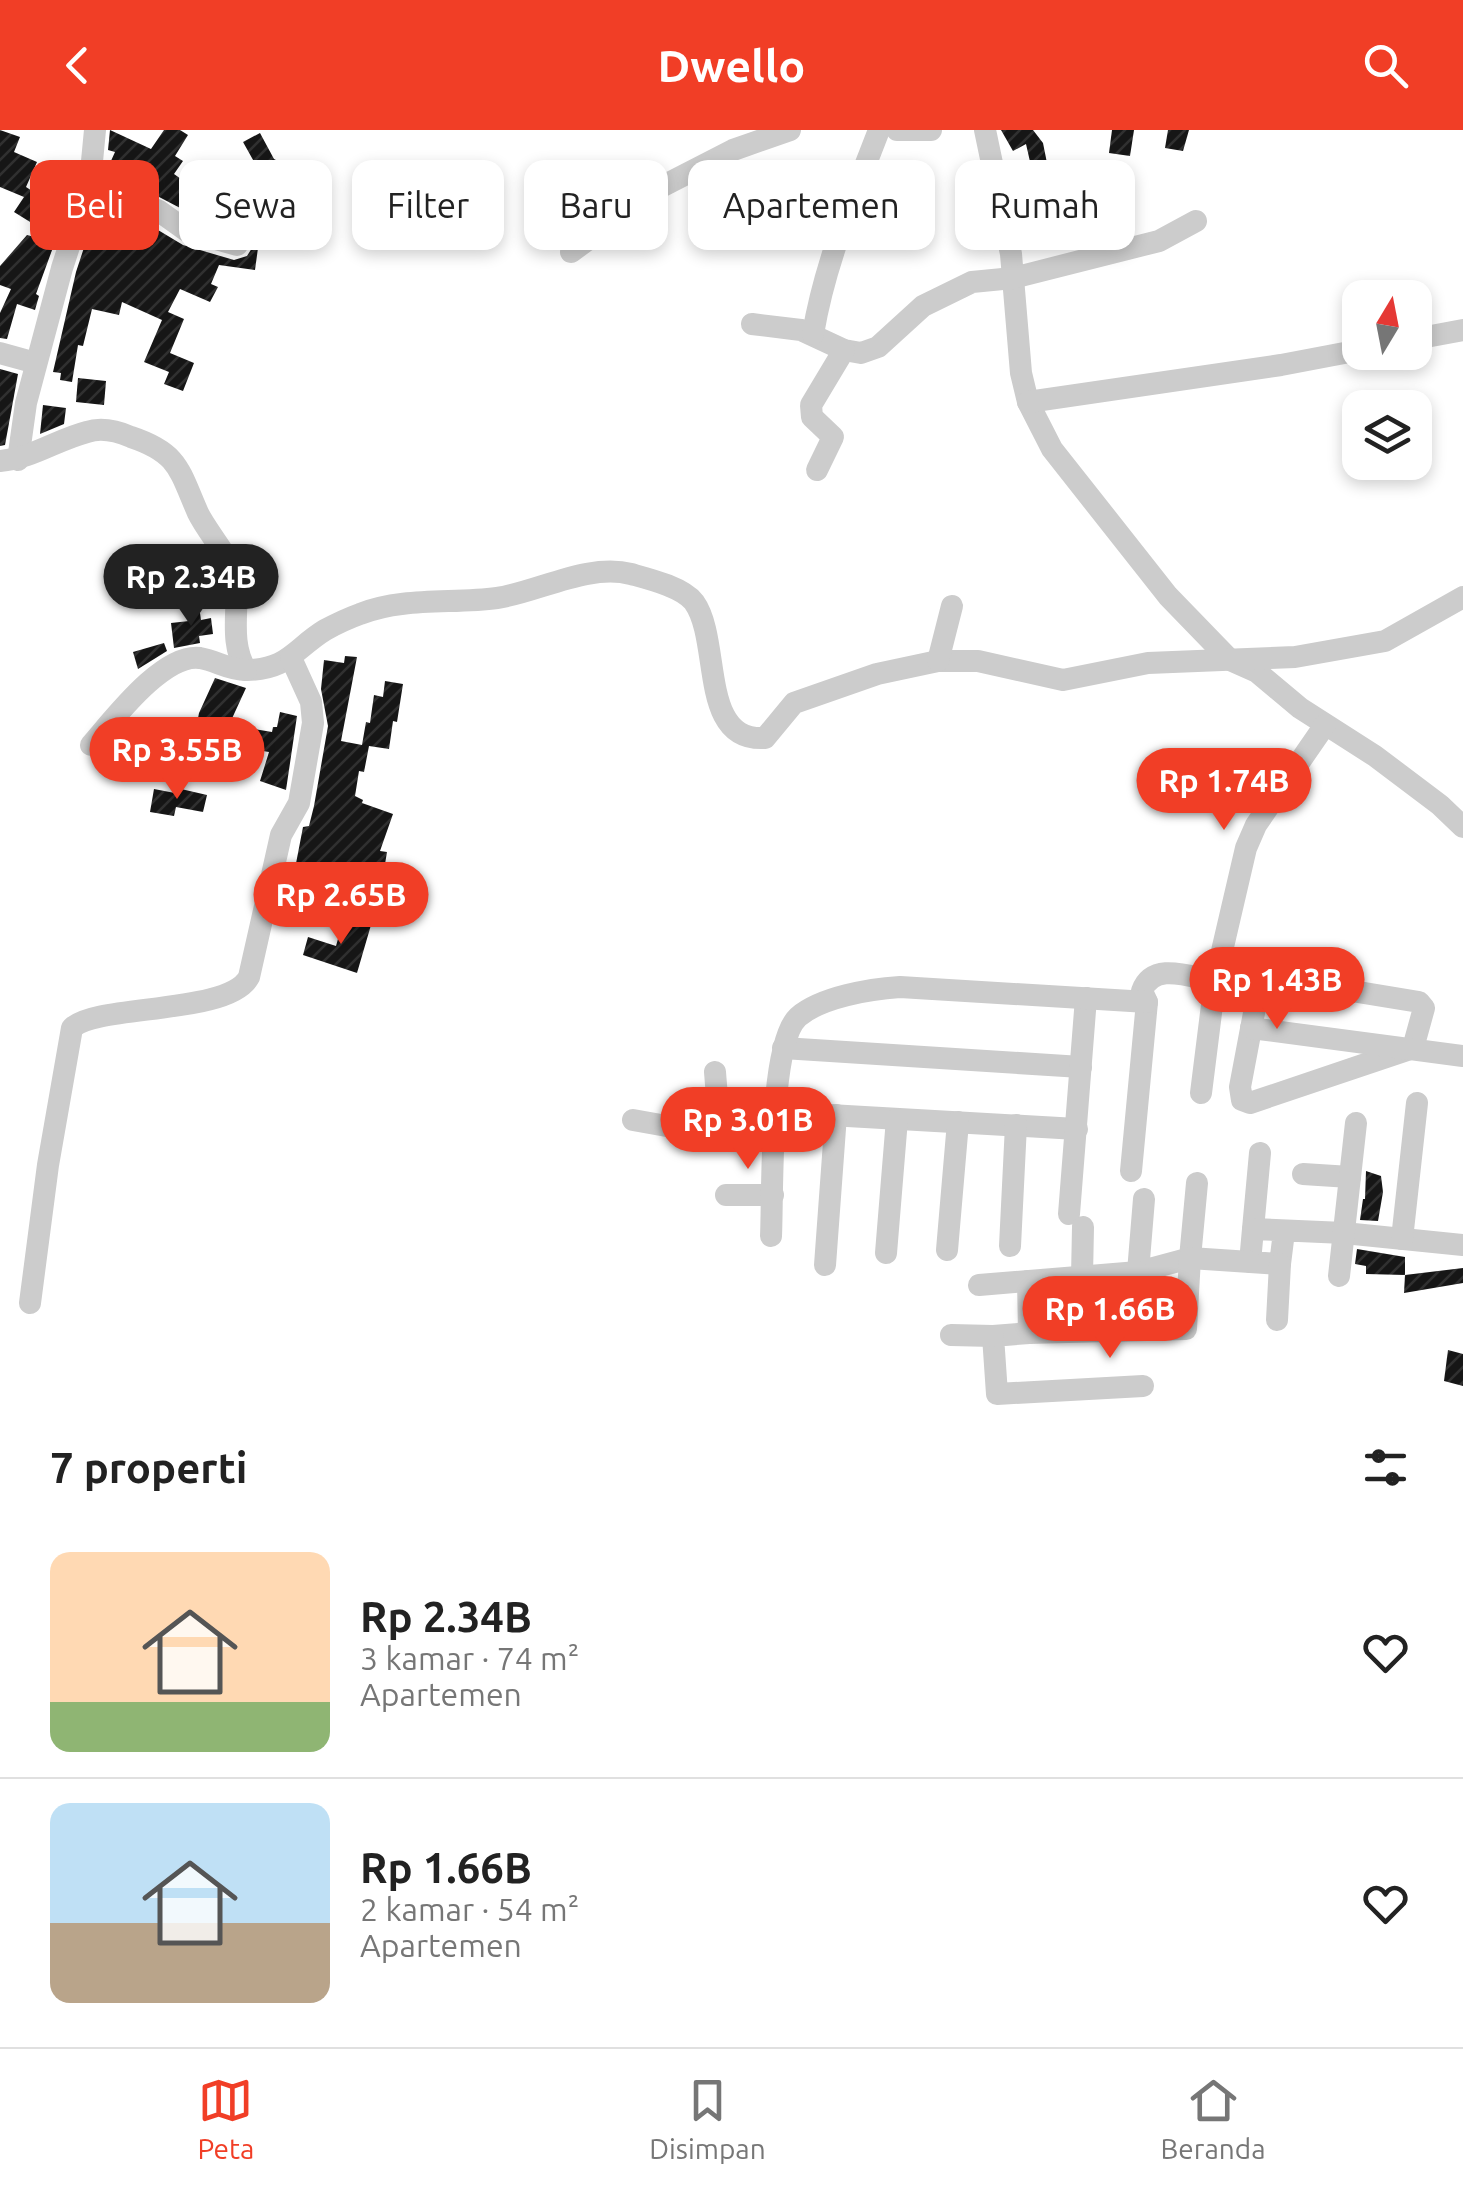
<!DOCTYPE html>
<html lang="id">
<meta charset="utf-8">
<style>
:root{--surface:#fff;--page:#f6f6f6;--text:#222;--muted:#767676;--line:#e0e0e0;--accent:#f13e26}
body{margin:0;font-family:Ubuntu,sans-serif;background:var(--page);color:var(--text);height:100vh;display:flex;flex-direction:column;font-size:38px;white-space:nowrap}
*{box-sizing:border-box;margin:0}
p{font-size:32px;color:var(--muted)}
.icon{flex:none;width:55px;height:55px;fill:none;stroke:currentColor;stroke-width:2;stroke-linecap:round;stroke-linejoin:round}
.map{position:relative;height:1277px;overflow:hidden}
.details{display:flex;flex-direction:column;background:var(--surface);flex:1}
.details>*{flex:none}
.guide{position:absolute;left:30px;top:30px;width:1405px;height:90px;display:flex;gap:20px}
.needle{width:65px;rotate:10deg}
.buttons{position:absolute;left:1342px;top:150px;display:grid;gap:20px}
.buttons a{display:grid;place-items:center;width:90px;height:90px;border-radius:20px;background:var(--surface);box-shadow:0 5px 15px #0003;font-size:50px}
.price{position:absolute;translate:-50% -85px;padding:0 22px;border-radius:35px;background:var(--accent);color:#fff;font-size:32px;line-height:65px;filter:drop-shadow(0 2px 5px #0008)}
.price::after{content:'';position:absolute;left:50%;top:60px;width:30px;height:22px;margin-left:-15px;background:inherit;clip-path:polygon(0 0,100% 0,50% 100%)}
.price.current{background:#222;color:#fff}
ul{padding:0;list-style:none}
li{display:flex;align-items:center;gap:30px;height:250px;padding:0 50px}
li+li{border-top:2px solid var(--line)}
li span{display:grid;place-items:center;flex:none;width:280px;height:200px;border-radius:20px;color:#555}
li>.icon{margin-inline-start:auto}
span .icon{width:120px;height:120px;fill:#fffc;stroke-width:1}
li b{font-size:42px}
h2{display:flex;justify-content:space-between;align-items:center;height:120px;padding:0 50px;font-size:42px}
.chip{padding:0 35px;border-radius:20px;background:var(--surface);box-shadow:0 5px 15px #0003;font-size:35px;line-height:90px}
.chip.current{background:var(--accent);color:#fff}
header{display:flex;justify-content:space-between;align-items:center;height:130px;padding:0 50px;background:var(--accent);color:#fff;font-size:45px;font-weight:600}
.menu{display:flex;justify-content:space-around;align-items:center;height:140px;border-top:2px solid var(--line);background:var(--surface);font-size:28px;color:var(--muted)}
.menu a{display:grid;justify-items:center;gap:5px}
.menu .current{color:var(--accent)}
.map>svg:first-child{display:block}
.building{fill:url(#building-hatch)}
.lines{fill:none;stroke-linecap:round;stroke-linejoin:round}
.minor{stroke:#ccc;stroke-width:22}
</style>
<header><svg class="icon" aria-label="back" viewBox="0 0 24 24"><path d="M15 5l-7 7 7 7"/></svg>Dwello<svg class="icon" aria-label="search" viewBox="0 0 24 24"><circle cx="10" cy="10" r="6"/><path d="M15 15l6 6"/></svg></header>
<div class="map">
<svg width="1463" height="1277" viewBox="0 0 1463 1277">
<defs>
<pattern id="building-hatch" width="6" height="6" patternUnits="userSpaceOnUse" patternTransform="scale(2.5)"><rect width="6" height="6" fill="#161616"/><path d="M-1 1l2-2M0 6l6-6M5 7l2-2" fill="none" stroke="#303030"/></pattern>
</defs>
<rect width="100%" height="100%" fill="#fff"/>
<g class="building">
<path d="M0,0L20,7L14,22L37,32L26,57L63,81L56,90L61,93L56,108L14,82L24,67L0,57Z"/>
<path d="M110,0L151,19L164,0H180L188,5L175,26L183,31L174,44L198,61L206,49L239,72L241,58H245L257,37L243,12L260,3L274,29L280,32L278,36L289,42L281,58L264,49L254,117L258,118L255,140L219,135L211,154L218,157L210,172L180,159L168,182L184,189L170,223L194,233L183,261L164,254L169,242L144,232L162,190L122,172L119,185L92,179L83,216L78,215L72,252L60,250L61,243L53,242L76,142L99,72L113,80L110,86L132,96L138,88L183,115L234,130L247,126L252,118L247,104L209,92L185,75L182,79L142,58L145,51L123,38L118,47L106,42L115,22L108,20Z"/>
<path d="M1001,0H1033L1043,13L1047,33L1031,36L1026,14L1013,21Z"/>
<path d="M1112,0H1134L1130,26L1109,23Z"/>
<path d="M1168,0H1189L1183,21L1165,18Z"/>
<path d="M27,105L55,112L36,164L39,166L35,180L17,174L7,209L0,208V183L11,159L0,155V136Z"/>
<path d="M0,239L18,244L5,315L0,316Z"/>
<path d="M78,248L106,251L104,275L76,272Z"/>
<path d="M43,275L66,278L64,294L40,304Z"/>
<path d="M199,476L201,490L211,488L213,504L199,506L200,513L174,518L171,493L189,491L187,478Z"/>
<path d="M164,513L167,521L138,539L133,522Z"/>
<path d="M345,526L357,527L341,611L362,615L366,592L370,593L374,565L383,567L385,551L403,554L397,592L393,591L389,619L369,616L364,642L359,641L355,666L363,670L362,673L393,684L380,721L387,722L385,734L422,749L412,772L380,758L379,766L293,749L303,697L309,696L314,676L328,596L321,559L324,530L344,533Z"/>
<path d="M215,548L246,558L229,595L272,602L273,597H277L280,582L297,586L286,660L260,651L269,622L239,617L232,646L203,639L205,628L196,626L201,605L195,604L199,583Z"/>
<path d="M154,659L180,664L181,659L207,665L203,682L176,677L174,686L150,682Z"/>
<path d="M343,791L371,795L357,843L303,825L308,807L336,816Z"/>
<path d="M1366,1041L1381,1046L1383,1062L1378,1091L1360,1090L1363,1069H1365Z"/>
<path d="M1357,1119L1405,1127V1145L1366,1144V1136L1355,1134Z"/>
<path d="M1463,1138V1153L1404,1163L1405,1145Z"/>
<path d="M1448,1220L1463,1224V1256L1444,1251Z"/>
</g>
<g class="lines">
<g class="minor">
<path d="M897,0H931"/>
<path d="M985,0L1011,124L1021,243L1028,272L1052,319L1168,466L1230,530L1257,542L1300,578L1375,626L1440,675L1463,697"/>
<path d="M90,52L159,81L187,101L237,115"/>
<path d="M571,122L659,58L733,20L790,0"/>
<path d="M752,194L801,200L844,220L861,223L878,217L923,176L972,152L1013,148L1159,111L1196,91"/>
<path d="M813,204C825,132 853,68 879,0"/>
<path d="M1415,209L1463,200"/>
<path d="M0,223L36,233"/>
<path d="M1028,272L1281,235L1360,220"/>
<path d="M18,330L26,273L62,138L90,52L95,0"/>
<path d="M0,331C33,328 56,310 87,302C102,297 117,301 131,307C179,323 179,340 198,383C207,402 234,432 236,450C239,480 229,512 246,540C288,540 294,519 325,500C336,494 349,488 360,484C403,467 452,474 497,468C538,462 588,433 631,444C649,449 682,457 694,472C722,511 698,612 765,608L794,573L877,544L938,531H978L1063,550L1148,533L1295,527L1385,511L1463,467"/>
<path d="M817,340L833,307L812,287L811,275L844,220"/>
<path d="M938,531L952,476"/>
<path d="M91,615C113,590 163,523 200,528C217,531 228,540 246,540"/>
<path d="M270,760L380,781"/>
<path d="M1261,846L1419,872L1424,878L1413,918L1250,973L1242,970L1240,957Z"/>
<path d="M1251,898L1463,926"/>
<path d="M783,918L1081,937"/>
<path d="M715,942L720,1005"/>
<path d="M1201,963L1215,851L1246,718L1256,695L1325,595"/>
<path d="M777,982L1077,999"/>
<path d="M633,990L717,1005L775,1004"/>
<path d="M1131,1041L1147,872L1142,861C1153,831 1190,847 1215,851"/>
<path d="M1303,1044L1350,1047"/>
<path d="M726,1065H773"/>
<path d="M1144,1069L1138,1142L1190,1128L1197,1053"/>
<path d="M1069,1084L1086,868"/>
<path d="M1253,1099L1260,1023"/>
<path d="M1284,1102L1280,1134L1250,1132L1253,1099L1344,1103L1463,1115"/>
<path d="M771,1106C773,1062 769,914 798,887C821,867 870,859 900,857L1147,872"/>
<path d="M1402,1109L1417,973"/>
<path d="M1010,1116L1016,995"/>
<path d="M947,1120L958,992"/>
<path d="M886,1123L897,989"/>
<path d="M825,1135L836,985"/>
<path d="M1339,1146L1356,993"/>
<path d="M1082,1147L1083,1097"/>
<path d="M1028,1151L1029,1203L1186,1199L1190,1128L1250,1132"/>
<path d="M979,1155L1138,1142"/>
<path d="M30,1173L48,1035L72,898C95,874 229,885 249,847L281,705L299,673L313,593L311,572L291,528"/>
<path d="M1277,1190L1280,1134"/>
<path d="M1029,1203L993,1206L997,1264L1143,1256"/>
<path d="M951,1205L993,1206"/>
</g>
</g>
</svg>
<div class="buttons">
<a><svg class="needle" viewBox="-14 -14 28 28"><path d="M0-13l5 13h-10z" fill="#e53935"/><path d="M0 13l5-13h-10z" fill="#767676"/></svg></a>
<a><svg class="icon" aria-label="layers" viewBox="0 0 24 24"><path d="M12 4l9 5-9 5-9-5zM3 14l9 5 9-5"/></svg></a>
</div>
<b class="price current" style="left:191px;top:499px">Rp 2.34B</b>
<b class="price" style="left:177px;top:672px">Rp 3.55B</b>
<b class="price" style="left:1224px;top:703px">Rp 1.74B</b>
<b class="price" style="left:341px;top:817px">Rp 2.65B</b>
<b class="price" style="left:1277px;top:902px">Rp 1.43B</b>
<b class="price" style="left:748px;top:1042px">Rp 3.01B</b>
<b class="price" style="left:1110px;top:1231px">Rp 1.66B</b>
<div class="guide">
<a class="chip current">Beli</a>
<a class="chip">Sewa</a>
<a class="chip">Filter</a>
<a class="chip">Baru</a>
<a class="chip">Apartemen</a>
<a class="chip">Rumah</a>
</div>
</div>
<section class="details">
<h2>7 properti<svg class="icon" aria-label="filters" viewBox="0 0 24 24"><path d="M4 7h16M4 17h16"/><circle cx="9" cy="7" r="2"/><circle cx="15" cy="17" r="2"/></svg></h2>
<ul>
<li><span style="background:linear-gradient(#ffd9b3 75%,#8fb573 0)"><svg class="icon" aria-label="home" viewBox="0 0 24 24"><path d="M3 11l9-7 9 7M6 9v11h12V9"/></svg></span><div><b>Rp 2.34B</b><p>3 kamar · 74 m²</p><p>Apartemen</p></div><svg class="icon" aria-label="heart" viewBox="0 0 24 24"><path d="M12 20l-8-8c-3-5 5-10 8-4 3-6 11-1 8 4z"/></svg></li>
<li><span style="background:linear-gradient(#bfe0f5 60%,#b9a48a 0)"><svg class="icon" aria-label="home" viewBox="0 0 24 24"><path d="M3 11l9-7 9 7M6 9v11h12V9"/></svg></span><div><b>Rp 1.66B</b><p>2 kamar · 54 m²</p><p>Apartemen</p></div><svg class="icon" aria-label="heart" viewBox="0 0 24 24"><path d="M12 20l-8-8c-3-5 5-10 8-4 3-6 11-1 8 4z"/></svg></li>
</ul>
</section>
<nav class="menu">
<a class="current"><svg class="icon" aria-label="map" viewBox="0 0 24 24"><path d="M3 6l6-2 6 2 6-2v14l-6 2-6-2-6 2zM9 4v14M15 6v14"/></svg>Peta</a>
<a><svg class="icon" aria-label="saved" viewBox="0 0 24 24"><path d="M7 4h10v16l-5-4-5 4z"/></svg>Disimpan</a>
<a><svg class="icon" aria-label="home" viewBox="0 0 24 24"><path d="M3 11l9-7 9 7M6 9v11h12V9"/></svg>Beranda</a>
</nav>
